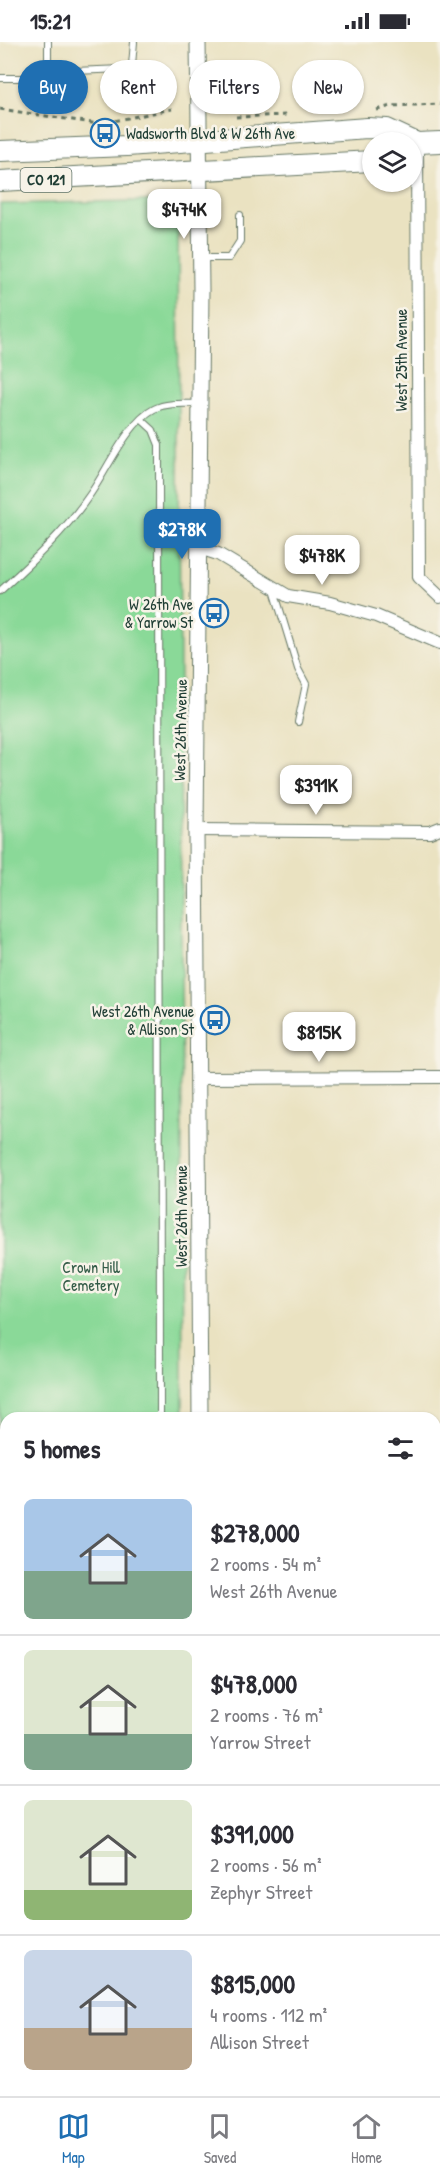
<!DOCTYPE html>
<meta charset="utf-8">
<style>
:root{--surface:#fff;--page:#f2f2f3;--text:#2b2b33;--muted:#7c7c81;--line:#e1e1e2;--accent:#1f6fb2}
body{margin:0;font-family:"Patrick Hand",sans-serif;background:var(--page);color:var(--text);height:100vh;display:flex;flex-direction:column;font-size:22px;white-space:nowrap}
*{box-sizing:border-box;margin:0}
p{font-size:20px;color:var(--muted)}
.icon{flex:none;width:33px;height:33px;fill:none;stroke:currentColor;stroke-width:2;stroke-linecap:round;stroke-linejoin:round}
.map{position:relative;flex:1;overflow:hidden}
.sheet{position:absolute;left:0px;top:1370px;width:441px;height:686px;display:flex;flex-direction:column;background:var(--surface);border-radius:18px 18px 0 0;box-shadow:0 2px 4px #0004}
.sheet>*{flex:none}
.hud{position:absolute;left:18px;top:18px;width:405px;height:54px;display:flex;gap:12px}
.tools{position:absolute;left:362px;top:90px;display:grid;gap:12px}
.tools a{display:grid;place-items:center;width:60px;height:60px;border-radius:50%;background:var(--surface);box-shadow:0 2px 4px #0004;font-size:30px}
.price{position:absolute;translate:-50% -51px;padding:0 14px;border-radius:12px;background:#fff;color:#222;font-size:20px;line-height:39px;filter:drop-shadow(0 2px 3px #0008)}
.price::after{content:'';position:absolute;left:50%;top:36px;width:18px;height:14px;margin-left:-9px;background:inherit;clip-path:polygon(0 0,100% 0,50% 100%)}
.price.selected{background:var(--accent);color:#fff}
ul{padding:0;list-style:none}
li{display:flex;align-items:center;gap:18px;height:150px;padding:0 24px}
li+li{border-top:2px solid var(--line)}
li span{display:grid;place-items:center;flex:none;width:168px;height:120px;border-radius:9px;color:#555}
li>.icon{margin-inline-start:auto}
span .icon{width:72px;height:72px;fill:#fffc;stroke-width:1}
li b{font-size:26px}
h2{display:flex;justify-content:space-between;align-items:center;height:72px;padding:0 24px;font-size:26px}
.tag{padding:0 21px;border-radius:27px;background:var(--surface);box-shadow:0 2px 4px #0004;font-size:21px;line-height:54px}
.tag.selected{background:var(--accent);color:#fff}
.status{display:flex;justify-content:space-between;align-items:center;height:42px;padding:0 30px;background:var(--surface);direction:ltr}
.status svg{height:16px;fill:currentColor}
.dock{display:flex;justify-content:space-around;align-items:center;height:84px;border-top:2px solid var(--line);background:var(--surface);font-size:16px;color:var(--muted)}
.dock a{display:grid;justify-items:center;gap:3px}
.dock .selected{color:var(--accent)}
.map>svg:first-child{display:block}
.green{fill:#8ad998;stroke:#548b66;stroke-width:1.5}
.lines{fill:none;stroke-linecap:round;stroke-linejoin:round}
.service-casing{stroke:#667765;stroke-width:8}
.minor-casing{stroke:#667765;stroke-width:14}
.tertiary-casing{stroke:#667765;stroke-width:17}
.primary-casing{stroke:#667765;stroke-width:22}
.path{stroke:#667765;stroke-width:3;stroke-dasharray:4.5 4.5;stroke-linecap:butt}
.service{stroke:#fff;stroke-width:6}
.minor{stroke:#fff;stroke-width:12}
.tertiary{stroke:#fff;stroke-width:15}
.primary{stroke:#fff;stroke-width:20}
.labels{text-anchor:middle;stroke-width:5;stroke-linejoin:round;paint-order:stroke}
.shield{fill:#f7f3e8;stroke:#60746a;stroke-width:1.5}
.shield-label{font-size:15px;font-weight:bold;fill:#1f3d34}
.poi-label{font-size:16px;fill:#1f3d34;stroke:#f7f3e8;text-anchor:end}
.street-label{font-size:16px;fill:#1f3d34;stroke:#f7f3e8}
.park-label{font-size:16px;fill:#345c48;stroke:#f7f3e8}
</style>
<div class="status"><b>15:21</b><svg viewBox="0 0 49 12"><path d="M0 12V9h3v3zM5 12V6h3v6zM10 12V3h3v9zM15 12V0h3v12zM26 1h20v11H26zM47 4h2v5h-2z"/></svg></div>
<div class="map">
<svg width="440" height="2054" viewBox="0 0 440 2054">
<rect width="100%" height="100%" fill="#f7f3e8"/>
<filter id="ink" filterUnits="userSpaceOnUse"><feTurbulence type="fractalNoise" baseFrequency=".0167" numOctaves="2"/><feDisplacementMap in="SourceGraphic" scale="12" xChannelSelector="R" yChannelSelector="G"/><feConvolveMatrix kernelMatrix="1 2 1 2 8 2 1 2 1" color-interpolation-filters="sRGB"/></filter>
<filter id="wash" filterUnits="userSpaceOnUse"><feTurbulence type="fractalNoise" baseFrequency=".008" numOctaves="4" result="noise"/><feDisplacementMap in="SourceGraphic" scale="24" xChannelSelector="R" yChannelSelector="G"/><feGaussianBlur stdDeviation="1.35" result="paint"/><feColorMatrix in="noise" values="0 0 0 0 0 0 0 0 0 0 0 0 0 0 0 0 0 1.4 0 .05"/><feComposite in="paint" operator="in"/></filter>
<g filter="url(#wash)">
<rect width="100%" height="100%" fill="#eae2c1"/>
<path class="green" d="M178,158L183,1375L6,1376V2049H186V2054H0V162Z"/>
</g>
<g filter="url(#ink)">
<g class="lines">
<g class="service-casing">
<g id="service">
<path d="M48,0V31"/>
<path d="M0,36H28L51,30L122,27L132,23L134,0"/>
<path d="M201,216H229L240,199V173"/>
<path d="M141,377L153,388L159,403L160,1376"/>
<path d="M274,548L298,627L306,642L298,680"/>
<path d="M0,549C32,520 67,487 91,451C107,428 128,380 154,367C167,360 185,362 199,362"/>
<path d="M0,1542H6"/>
<path d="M0,1808H6"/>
<path d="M0,1850L6,1863"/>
<path d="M67,2049L68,2054"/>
</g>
</g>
<g class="minor-casing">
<g id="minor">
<path d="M417,101L419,535L440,555"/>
<path d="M199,506L218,512L288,554L330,561L376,574L440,601"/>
<path d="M196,788L430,790L440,786"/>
<path d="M198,1036L440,1035"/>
<path d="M435,1478H440"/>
<path d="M435,1666H440"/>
</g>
</g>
<g class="tertiary-casing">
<g id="tertiary">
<path d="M198,0L201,247L196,788L200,1376"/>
<path d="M435,1956H440"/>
<path d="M203,2049V2054"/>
</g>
</g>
<g class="primary-casing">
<g id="primary">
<path d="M0,109L127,104L367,86L387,87L417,101L440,100"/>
<path d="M0,139L372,119"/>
</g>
</g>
<g class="path">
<path d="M0,67L99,82L172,67"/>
<path d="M377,68L391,64L440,62"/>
<path d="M236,75L286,73"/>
</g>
<use href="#service" class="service"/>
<use href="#minor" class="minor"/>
<use href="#tertiary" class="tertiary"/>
<use href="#primary" class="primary"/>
</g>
</g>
<defs>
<g id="bus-ring" transform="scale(1.5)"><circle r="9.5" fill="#f7f3e8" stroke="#1f6fb2" stroke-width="1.5"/><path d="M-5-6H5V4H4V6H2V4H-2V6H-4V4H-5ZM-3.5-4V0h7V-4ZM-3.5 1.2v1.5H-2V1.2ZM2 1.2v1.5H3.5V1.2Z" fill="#1f6fb2"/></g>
</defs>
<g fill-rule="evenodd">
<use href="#bus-ring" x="105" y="91"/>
<use href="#bus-ring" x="214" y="571"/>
<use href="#bus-ring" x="215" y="978"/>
</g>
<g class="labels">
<rect class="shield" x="20.5" y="126" width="51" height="24" rx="4.5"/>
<g class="shield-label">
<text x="46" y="143">CO 121</text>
</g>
<g class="poi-label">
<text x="126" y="97" text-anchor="start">Wadsworth Blvd &amp; W 26th Ave</text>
<text x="193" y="568">W 26th Ave<tspan x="193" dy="18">&amp; Yarrow St</tspan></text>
<text x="194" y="975">West 26th Avenue<tspan x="194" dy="18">&amp; Allison St</tspan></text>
</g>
<g class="street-label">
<text transform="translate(401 318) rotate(-90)" y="6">West 25th Avenue</text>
<text transform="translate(180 688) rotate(-89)" y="6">West 26th Avenue</text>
<text transform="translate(181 1174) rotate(-90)" y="6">West 26th Avenue</text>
</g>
<g class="park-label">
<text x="91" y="1231">Crown Hill<tspan x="91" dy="18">Cemetery</tspan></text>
</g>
</g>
</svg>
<div class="tools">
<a><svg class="icon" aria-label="layers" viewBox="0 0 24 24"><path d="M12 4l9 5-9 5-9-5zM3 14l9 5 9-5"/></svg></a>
</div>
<b class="price" style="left:184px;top:198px">$474K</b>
<b class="price selected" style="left:182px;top:518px">$278K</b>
<b class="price" style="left:322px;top:544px">$478K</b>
<b class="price" style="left:316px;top:774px">$391K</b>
<b class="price" style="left:319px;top:1021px">$815K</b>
<div class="hud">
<a class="tag selected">Buy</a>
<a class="tag">Rent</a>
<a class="tag">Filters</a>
<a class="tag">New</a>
</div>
<section class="sheet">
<h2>5 homes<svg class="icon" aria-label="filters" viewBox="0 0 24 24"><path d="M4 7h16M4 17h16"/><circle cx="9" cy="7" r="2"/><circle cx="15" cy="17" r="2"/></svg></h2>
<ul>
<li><span style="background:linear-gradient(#a9c7e8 60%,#7fa58c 0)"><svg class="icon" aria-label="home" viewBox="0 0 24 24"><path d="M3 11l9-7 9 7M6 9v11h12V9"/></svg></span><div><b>$278,000</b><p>2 rooms · 54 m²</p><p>West 26th Avenue</p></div></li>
<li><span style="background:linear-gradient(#dfe7d0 70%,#7fa58c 0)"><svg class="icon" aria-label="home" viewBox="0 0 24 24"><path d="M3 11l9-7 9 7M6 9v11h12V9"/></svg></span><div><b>$478,000</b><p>2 rooms · 76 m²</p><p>Yarrow Street</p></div></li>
<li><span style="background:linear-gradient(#dfe7d0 75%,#8fb573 0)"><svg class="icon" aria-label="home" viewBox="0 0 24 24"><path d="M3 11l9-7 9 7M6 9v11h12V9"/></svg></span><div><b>$391,000</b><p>2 rooms · 56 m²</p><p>Zephyr Street</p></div></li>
<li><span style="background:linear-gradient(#c9d6e8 65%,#b9a48a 0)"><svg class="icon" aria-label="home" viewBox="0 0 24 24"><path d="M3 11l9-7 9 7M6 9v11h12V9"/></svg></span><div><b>$815,000</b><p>4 rooms · 112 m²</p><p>Allison Street</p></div></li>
</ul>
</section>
</div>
<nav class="dock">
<a class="selected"><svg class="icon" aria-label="map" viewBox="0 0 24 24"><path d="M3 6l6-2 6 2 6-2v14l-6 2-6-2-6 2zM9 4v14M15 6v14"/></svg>Map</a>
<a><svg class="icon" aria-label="saved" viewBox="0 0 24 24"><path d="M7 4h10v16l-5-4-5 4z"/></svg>Saved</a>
<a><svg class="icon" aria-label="home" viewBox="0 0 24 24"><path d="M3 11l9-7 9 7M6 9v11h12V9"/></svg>Home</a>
</nav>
